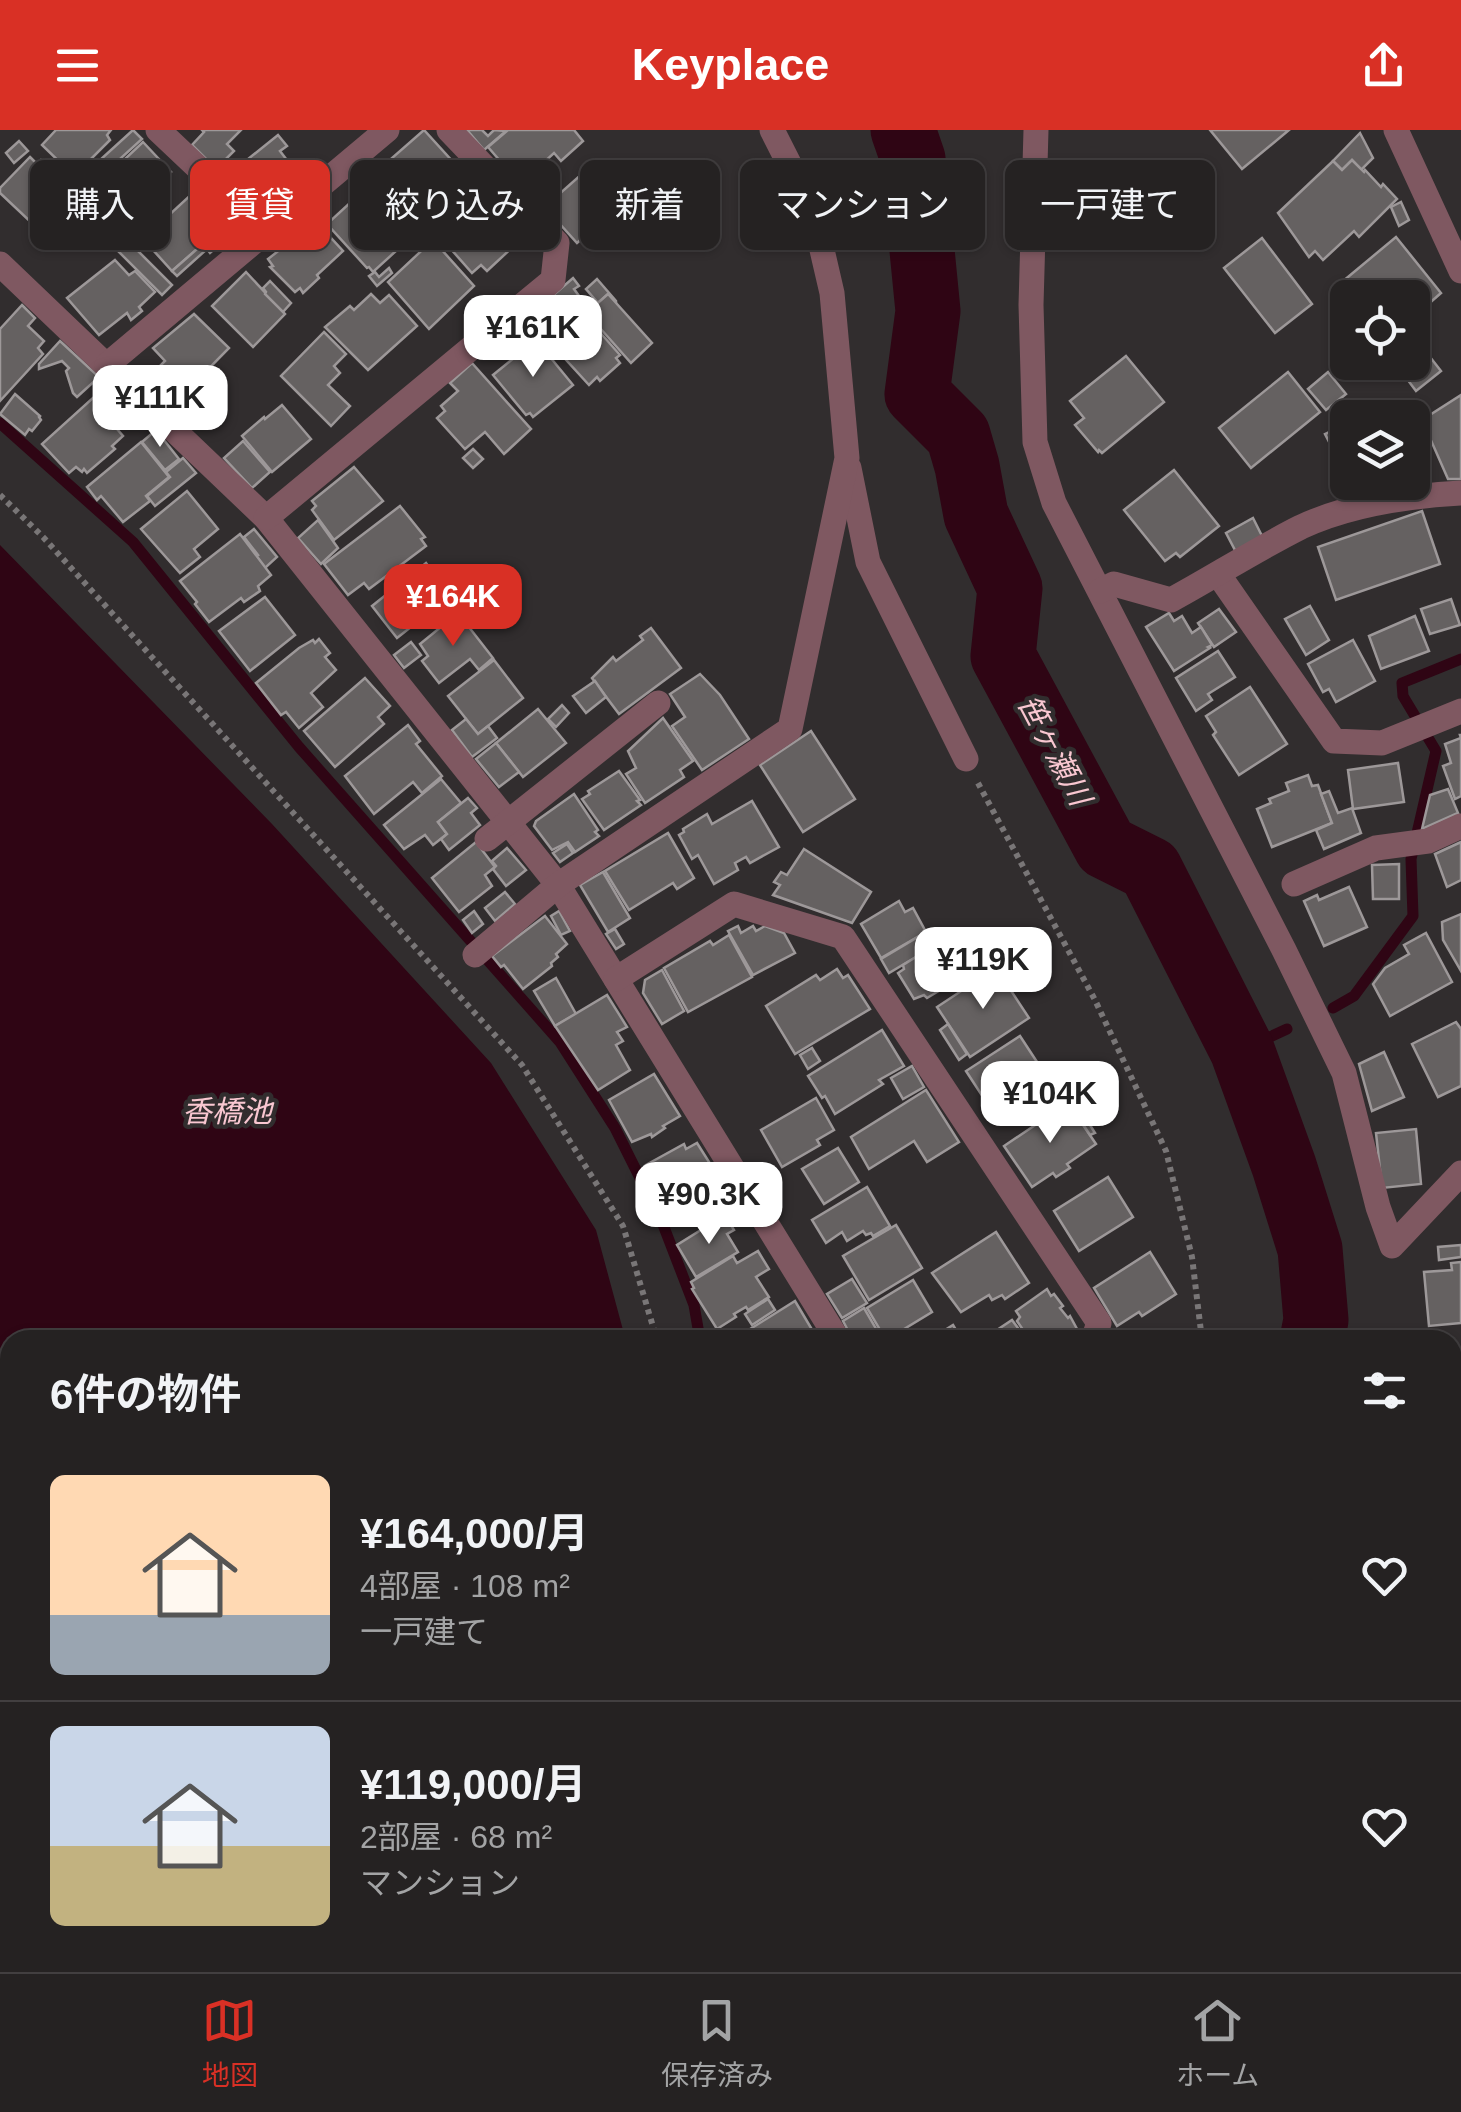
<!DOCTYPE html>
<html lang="ja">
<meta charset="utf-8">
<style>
:root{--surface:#252222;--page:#2d2a2a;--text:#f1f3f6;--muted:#a3a4a5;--line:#423f40;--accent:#d93025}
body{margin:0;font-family:Helvetica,"Noto Sans JP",sans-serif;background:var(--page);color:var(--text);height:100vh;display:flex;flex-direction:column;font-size:38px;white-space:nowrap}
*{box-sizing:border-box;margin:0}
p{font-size:32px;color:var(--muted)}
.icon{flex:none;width:55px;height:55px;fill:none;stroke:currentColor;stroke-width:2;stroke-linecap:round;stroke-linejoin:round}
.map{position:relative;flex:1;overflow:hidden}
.panel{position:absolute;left:0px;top:1200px;width:1462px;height:642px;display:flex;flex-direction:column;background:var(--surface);border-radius:30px 30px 0 0;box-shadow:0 2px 8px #0004,0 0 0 2px var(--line)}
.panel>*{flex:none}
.hud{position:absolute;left:30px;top:30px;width:1402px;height:90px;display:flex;gap:20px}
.fabs{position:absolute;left:1330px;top:150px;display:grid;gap:20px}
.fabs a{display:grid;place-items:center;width:100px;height:100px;border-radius:15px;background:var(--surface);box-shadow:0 2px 8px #0004,0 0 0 2px var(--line);font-size:50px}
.price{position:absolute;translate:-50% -85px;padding:0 22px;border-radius:20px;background:#fff;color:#222;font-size:32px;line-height:65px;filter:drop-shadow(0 2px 5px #0008)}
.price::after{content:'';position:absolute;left:50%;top:60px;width:30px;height:22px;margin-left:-15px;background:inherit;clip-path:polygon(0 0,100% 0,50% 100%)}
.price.selected{background:var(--accent);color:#fff}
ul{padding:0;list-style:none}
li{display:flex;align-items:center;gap:30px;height:250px;padding:0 50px}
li+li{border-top:2px solid var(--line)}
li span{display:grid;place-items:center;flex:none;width:280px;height:200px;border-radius:15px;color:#555}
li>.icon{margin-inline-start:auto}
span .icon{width:120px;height:120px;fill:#fffc;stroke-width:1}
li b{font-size:42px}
h2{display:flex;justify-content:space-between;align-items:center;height:120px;padding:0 50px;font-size:42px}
.tag{padding:0 35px;border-radius:15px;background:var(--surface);box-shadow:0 2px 8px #0004,0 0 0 2px var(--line);font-size:35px;line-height:90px}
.tag.selected{background:var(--accent);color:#fff}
header{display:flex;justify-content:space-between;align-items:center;height:130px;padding:0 50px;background:var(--accent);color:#fff;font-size:45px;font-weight:700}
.dock{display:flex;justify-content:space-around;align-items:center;height:140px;border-top:2px solid var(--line);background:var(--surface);font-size:28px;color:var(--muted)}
.dock a{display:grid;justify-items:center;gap:5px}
.dock .selected{color:var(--accent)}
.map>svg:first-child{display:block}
.water{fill:#2f0514}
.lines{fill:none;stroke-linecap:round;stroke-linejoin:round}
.stream{stroke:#2f0514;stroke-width:11}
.river{stroke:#2f0514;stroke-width:65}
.building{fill:#656161;stroke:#9d9899;stroke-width:2.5}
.path{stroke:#797677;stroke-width:6;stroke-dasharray:5 5;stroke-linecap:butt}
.minor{stroke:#7f5861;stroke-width:25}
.tertiary{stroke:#7f5861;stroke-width:25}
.labels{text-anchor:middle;stroke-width:9;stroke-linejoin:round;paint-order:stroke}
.water-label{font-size:30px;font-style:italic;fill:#f9c7d1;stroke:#312d2e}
</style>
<header><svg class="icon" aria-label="menu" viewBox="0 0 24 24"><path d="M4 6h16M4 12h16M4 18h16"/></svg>Keyplace<svg class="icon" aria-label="share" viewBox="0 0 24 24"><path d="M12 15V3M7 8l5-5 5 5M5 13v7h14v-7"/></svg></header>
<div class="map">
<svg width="1461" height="1842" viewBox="0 0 1461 1842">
<rect width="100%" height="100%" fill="#312d2e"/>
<path class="water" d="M0,415L272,694L491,933L596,1100L623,1200V1210H10V1832L169,1833L158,1842H0Z"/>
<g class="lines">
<g class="stream">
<path d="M0,293L133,412L299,617L560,912L615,998L662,1092L694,1175L700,1210"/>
<path d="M1333,878L1354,866L1413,786L1411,729L1436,621L1403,566L1402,553L1461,529"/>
<path d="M1242,920L1287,899"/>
<path d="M267,1842L278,1832"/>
</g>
<g class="river">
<path d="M903,0L913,29L928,181L917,264L958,305L967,336L976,385L1010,458L1003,526L1106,717L1150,739L1242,920L1284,1036L1310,1119L1316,1190L1312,1210"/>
<path d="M1223,1832L1224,1842"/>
</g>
</g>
<g class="building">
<path d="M56,0H111L107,5L110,10L74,46L42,15Z"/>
<path d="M133,0L142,9L109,39L100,30Z"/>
<path d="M202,0H241L227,14L234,21L218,37L215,34L213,36L192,15L204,2Z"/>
<path d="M424,0L454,33L424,59L428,63L409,80L376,42Z"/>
<path d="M467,0H482L488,6L494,0L506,1L484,20Z"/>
<path d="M508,0H574L583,11L561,31L554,23L543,33L550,41L526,61L488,17Z"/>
<path d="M1210,0H1289L1242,39Z"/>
<path d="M1360,3L1373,28L1361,40L1352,30L1342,40L1333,31Z"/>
<path d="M278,5L287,16L280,21L303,51L271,76L269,72L265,76L261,71L257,74L232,42Z"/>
<path d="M19,11L28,21L14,33L6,23Z"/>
<path d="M143,12L171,42L156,56L165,65L126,100L91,61Z"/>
<path d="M30,27L37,34L41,30L52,40L47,45L68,63L36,97L0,63V58Z"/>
<path d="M1352,30L1364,42L1365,40L1381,57L1383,54L1397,69L1359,107L1354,101L1323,130L1315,121L1309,127L1278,83L1333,31L1342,40Z"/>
<path d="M460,37L479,60L457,78L439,54Z"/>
<path d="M583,43L598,60L604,54L621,73L606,86L611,92L599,103L594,98L577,113L541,73L552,62L556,67Z"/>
<path d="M195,61L209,78L206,81L221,98L172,141L143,109Z"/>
<path d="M477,70L496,90L502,85L518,102L512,107L517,113L487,141L481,135L472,143L442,109L455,96L452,93Z"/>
<path d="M352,71L366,87L373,82L377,86L390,75L409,96L391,112L397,120L373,142L369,137L367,138L327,94Z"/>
<path d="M1401,72L1409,90L1399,96L1391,77Z"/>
<path d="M309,84L343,121L317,145L319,148L303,163L300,158L295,162L270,137L273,136L268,129L277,122L272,116Z"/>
<path d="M221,98L228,107L210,123L207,119L177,146L172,141Z"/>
<path d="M1396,107L1441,163L1425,177L1428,181L1412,196V168H1348V171L1336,157Z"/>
<path d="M1262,108L1312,174L1275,203L1224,138Z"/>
<path d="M433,110L474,156L429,199L388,152Z"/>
<path d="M129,112L172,155L162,165L119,122Z"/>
<path d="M115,130L129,145L135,141L155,162L139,177L142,181L131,190L127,183L99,205L67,168Z"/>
<path d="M389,138L392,143L377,156L369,146L375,142L379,147Z"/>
<path d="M246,142L285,184L253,217L212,176Z"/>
<path d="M573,148L579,156L574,159L587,177L577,189L583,195L573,205L568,198L563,202L570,210L557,221L528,187Z"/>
<path d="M597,149L616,171V172L608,164L598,173L586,159Z"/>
<path d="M270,151L291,173L283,182L265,164L266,162L263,158Z"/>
<path d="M371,164L380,173L389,165L417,196L368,240L325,197L350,176L354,180Z"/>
<path d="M608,164L652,213L631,233L592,189L596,185L591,179Z"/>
<path d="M22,175L35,188L28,196L44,211L38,218L43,224L0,271V199Z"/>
<path d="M194,184L229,218L179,269L154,242L165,231L153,218Z"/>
<path d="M597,199L620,225L616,228L620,233L600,251L597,247L589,255L558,221L570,210L576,217Z"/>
<path d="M324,202L346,224L334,236L340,243L328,255L350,276L331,296L281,246Z"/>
<path d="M536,210L573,255L533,287L530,283L526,285L493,245Z"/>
<path d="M60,211L99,247L77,267L73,263L66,241L69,238L62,231L39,239V234Z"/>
<path d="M1423,218L1441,241L1416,261L1398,237L1404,232H1412V226Z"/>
<path d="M1126,226L1164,272L1102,323L1099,320L1098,322L1075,295L1084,288L1070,271Z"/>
<path d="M472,233L531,299L504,324L485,302L465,319L437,288L445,281L441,276L458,261L450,253Z"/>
<path d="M1288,242L1320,282L1251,338L1219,298Z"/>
<path d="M1328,242L1346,264L1326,280L1308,259Z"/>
<path d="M157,246L179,269L192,257L195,260L175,277L146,250Z"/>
<path d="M105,257L124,279L110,291L123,306L112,316L115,319L87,343L84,339L82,342L76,337L69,343L42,314Z"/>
<path d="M15,264L40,286L39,287L41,290L32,301L29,299L25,305L0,284Z"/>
<path d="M1461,265V349H1448L1422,290Z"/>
<path d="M282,275L311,309L272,342L242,306L264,287L265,289Z"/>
<path d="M1348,293V341L1345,343L1325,304Z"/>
<path d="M156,300L179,329L165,340L142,312Z"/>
<path d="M243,311L270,342L252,358L224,328Z"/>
<path d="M141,312L169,347L146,366L150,371L123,392L101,366L97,370L87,357Z"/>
<path d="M473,319L483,329L473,338L463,328Z"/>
<path d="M183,328L196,343L155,376L147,366L170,347L166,342Z"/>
<path d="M354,337L383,371L334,410L312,380L316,376L312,371Z"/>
<path d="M1174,340L1219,396L1180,427L1176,423L1165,431L1124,380Z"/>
<path d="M187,361L218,399L194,419L200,427L180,443L141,399Z"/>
<path d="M400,376L425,407L421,409L426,416L369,459L364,453L348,465L324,434Z"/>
<path d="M1422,381L1440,434L1336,470L1318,417Z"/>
<path d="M1253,388L1263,408L1236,422L1226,403Z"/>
<path d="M318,390L338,418L321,434L298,408Z"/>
<path d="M254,399L277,427L265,438L256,426L258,425L244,407Z"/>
<path d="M240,404L271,445L258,456L260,461L244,472L241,468L209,492L195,474L197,472L180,451Z"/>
<path d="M426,433L440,452L437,454L451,473L419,497L416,493L397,508L372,476Z"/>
<path d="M265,467L295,505L250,541L219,501Z"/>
<path d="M1451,469L1460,495L1430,504L1421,479Z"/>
<path d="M1310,476L1329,510L1306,525L1285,489Z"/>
<path d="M1219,479L1236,502L1214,517L1198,493Z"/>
<path d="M458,483L493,528L479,540L470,529L439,553L422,531L428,526L420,514Z"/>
<path d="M1169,483L1174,491L1182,486L1192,503L1201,497L1212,515L1208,517L1210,518L1174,541L1146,497Z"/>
<path d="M1415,486L1429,521L1381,539L1369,506Z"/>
<path d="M651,498L681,538L619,584L592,548L613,527L616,531L643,510L640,506Z"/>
<path d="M319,509L330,523L325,527L336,540L311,563L323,577L299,598L286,582L281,585L256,553L299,518L313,510L315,513Z"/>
<path d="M1353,510L1375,551L1336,572L1329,559L1323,562L1308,534Z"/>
<path d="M411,512L421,525L404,538L394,525Z"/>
<path d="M1218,521L1235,547L1208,564L1212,570L1196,581L1176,548Z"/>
<path d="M494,530L523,568L478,604L448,566Z"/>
<path d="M700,544L720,565L749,609L702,640L672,596L685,587L670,564Z"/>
<path d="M365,548L390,576L378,587L384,594L335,637L304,601Z"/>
<path d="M595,551L606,567L586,583L573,566Z"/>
<path d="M1250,557L1287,614L1239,645L1213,605L1216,602L1206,586Z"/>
<path d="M562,575L569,583L556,597L548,589Z"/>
<path d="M538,579L566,613L523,647L496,613Z"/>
<path d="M663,588L693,631L680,640L684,647L645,673L626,644L636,638L628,621Z"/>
<path d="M466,589L478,604L488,596L497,608L472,627L452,600Z"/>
<path d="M408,595L420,611L416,614L442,646L422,663L413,652L374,684L345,646Z"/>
<path d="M811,601L855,669L803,702L760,635Z"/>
<path d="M1460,605H1461V666L1455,669L1443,636L1451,633L1445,614L1461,608Z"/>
<path d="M496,613L519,642L499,657L476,629Z"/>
<path d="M1398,633L1404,672L1353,679L1348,640Z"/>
<path d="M619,641L640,670L637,671L641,675L604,700L582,669L590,664L588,661Z"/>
<path d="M1308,645L1312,656L1318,655L1332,693L1272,717L1257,679L1271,673L1269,669L1289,661L1286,653Z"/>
<path d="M441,649L461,673L438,692L447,704L433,715L425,705L404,719L384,695Z"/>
<path d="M1448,659L1458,683L1422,699L1430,665Z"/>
<path d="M1329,661L1338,683L1352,678L1361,703L1324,719L1316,700L1332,693L1321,664Z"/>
<path d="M574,664L598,700L595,702L599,706L575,722L568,712L552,720L534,696L536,691Z"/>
<path d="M468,668L477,678L471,683L480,695L449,720L441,709L447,704L438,692Z"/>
<path d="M752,671L779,717L750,733L746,727L735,733L738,740L714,754L698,725L692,729L679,705L684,702L683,699L707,684L712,694Z"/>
<path d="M668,703L694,748L677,759L673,753L629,780L605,741Z"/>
<path d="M476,712L495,737L485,745L492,756L459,782L432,748Z"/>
<path d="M1461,712V750L1447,757L1435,724Z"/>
<path d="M567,714L573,723L560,732L553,723Z"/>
<path d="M507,718L526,740L506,756L493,739L496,736L492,731Z"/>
<path d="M804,719L871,762L852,793L773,765L780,755L774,752L781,742L787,745Z"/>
<path d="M1399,734V769H1373L1372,735Z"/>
<path d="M603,742L630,788L608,802L580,755Z"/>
<path d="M1349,757L1367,797L1324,816L1304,771L1317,765L1319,770Z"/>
<path d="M505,762L515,774L495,791L485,778Z"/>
<path d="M899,771L905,782L913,778L926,802L881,828L861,794Z"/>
<path d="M474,781L483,794L472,803L463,790Z"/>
<path d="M559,781L570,801L561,805L551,786Z"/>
<path d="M1461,784V841L1443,810L1442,792Z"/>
<path d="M545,786L567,814L556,824L558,827L551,833L552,836L523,859L504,835L501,837L492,826Z"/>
<path d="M738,796L741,803L753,796L756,801L765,796L784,803L795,823L753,845L728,801Z"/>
<path d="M615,799L624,814L616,819L606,804Z"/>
<path d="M1426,803L1452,852L1390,886L1373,854L1385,838L1409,824L1404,815Z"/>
<path d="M923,804L931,818L889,843L881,829Z"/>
<path d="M729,805L752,847L688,882L664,838L710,811L713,815Z"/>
<path d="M979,805L990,813L1001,831L978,843L963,815Z"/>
<path d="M951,810L972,841L927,868L924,865L914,869L898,843L904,839L903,835L929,819L931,822L943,817L941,816Z"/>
<path d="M996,838L1029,888L970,927L937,877Z"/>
<path d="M837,839L843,848L848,845L870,879L795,924L766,876L816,845L820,850Z"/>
<path d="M662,840L684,881L662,894L643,863L645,850Z"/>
<path d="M556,848L576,884L555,896L534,861Z"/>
<path d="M607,865L627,897L617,902L623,911L616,915L630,940L598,960L555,896Z"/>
<path d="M1456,892L1461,899V956L1438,967L1412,914Z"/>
<path d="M948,894L967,924L959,930L940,900Z"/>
<path d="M882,900L904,936L879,950L883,954L835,984L825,966L822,968L808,946Z"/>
<path d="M1020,906L1039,935L1023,946L1026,950L996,970L991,962L983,967L966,941Z"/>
<path d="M812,918L820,931L808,939L800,925Z"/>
<path d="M1384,922L1404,967L1372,981L1359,934Z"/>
<path d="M912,936L924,957L903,969L891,948Z"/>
<path d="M654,944L680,986L663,996L665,998L652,1007L651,1004L632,1012L609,970Z"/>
<path d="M926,960L959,1012L927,1032L914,1011L869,1039L851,1007Z"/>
<path d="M816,968L834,1000L817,1010L820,1015L782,1037L761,1000Z"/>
<path d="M1068,973L1096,1014L1067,1034L1070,1038L1056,1047L1053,1043L1032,1057L1004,1016Z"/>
<path d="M1078,976L1095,1003L1090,1005L1073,979Z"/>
<path d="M1416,999L1421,1054L1382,1058L1376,1003Z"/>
<path d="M697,1013L716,1043L666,1070L646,1035L684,1014L686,1019Z"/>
<path d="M838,1018L859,1052L824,1074L802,1039Z"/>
<path d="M1108,1047L1133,1087L1079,1121L1054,1081Z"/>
<path d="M721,1052L736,1076L711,1092L696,1067Z"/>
<path d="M867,1057L890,1096L873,1106L871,1103L866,1105L863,1101L847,1111L842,1102L826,1113L812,1090Z"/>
<path d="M725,1085L734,1100L727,1104L738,1122L696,1147L677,1115Z"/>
<path d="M896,1095L922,1138L869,1170L843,1126Z"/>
<path d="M996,1102L1029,1153L1005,1169L1002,1165L992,1170L989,1165L961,1182L932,1143Z"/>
<path d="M1461,1115V1127L1439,1130L1438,1117Z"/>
<path d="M758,1121L769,1139L756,1147L769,1167L748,1180L746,1177L734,1184L736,1187L717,1199L692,1159L694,1158L691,1152L733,1126L737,1133Z"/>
<path d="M1150,1122L1176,1164L1142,1186L1139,1182L1117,1196L1094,1158Z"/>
<path d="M1461,1132V1193L1429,1196L1424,1142L1452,1140L1451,1133Z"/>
<path d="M852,1149L867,1173L842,1188L827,1164Z"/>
<path d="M913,1150L932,1182L886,1210L867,1178Z"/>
<path d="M1047,1159L1051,1166L1054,1164L1063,1176L1060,1178L1068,1188L1070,1186L1077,1199L1073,1201L1076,1210H1057L1052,1202L1039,1210H1030L1017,1191L1020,1187L1016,1181Z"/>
<path d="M768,1169L775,1180L752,1195L745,1184Z"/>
<path d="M795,1171L817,1208L813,1210H752L747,1201Z"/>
<path d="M864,1178L878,1202L865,1210H853L843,1191Z"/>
<path d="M1012,1190L1026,1209L982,1210Z"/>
<path d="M953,1195L962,1210H929Z"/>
<rect x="1452" y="1223" width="9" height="47"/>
<path d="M1461,1290V1332L1452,1334V1292Z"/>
<path d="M1461,1397V1454L1452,1461V1403Z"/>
<path d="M1452,1596L1461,1607V1654L1459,1656L1461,1664L1452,1670Z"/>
</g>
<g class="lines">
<g class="path">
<path d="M0,365L43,407L522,935L623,1096L657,1210"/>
<path d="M978,653L1095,870L1166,1021L1192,1127L1202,1210"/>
<path d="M928,1832L934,1842"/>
<path d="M948,1832L960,1842"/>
<path d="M1133,1832L1135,1842"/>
<path d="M194,1842L204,1832"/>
</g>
<g class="minor">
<path d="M158,0L266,102"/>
<path d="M1036,0L1031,175L1035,312L1054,373L1284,820L1344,943L1378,1077L1392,1116L1461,1043"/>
<path d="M0,134L266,388L558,755L838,1210"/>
<path d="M107,235L387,0"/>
<path d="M849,338L868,432L966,629"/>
<path d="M266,388L553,150L557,113L449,0"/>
<path d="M1218,444L1334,611L1382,613L1461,581"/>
<path d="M1100,461L1114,454L1171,470C1215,446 1257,419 1301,397C1350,374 1408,366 1461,363"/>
<path d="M487,709L658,573"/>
<path d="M1294,754L1376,718L1428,711L1461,696"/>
<path d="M475,825L558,755L790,599L847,328L832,163L813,81L772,0"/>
<path d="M616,849L734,774L843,807L1099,1193L1093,1210"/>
<path d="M1452,1508L1461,1502"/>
</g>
<path class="tertiary" d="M1396,0L1461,141"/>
</g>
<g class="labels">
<g class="water-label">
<text transform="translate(1054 620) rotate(62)" y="10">笹ヶ瀬川</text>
<text x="227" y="992">香橋池</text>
</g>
</g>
</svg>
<div class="fabs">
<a><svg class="icon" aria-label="locate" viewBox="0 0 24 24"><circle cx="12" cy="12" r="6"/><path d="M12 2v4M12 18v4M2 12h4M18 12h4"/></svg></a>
<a><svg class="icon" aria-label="layers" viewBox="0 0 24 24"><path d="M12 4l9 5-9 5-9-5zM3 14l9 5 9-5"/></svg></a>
</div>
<b class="price" style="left:533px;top:250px">¥161K</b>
<b class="price" style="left:160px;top:320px">¥111K</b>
<b class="price selected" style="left:453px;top:519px">¥164K</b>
<b class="price" style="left:983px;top:882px">¥119K</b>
<b class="price" style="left:1050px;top:1016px">¥104K</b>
<b class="price" style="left:709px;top:1117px">¥90.3K</b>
<div class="hud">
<a class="tag">購入</a>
<a class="tag selected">賃貸</a>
<a class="tag">絞り込み</a>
<a class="tag">新着</a>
<a class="tag">マンション</a>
<a class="tag">一戸建て</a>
</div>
<section class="panel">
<h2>6件の物件<svg class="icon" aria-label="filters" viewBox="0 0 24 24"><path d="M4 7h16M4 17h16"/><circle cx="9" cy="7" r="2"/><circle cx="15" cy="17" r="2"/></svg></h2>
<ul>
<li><span style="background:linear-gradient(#ffd9b3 70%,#9aa5b1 0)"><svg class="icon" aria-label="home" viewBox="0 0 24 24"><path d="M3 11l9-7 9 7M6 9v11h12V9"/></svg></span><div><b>¥164,000/月</b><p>4部屋 · 108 m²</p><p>一戸建て</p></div><svg class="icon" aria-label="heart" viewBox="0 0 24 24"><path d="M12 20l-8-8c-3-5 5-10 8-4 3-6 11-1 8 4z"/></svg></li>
<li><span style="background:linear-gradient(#c9d6e8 60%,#c2b280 0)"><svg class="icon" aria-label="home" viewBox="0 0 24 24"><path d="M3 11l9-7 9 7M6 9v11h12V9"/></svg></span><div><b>¥119,000/月</b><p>2部屋 · 68 m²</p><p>マンション</p></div><svg class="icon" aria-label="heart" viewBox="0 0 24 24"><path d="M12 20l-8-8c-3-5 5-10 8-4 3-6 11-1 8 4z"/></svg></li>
</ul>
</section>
</div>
<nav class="dock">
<a class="selected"><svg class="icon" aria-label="map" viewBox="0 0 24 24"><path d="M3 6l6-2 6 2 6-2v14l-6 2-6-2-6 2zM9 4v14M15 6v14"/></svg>地図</a>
<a><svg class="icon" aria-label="saved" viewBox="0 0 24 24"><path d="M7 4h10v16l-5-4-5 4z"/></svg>保存済み</a>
<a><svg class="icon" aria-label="home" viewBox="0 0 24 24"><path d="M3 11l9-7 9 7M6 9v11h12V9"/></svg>ホーム</a>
</nav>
